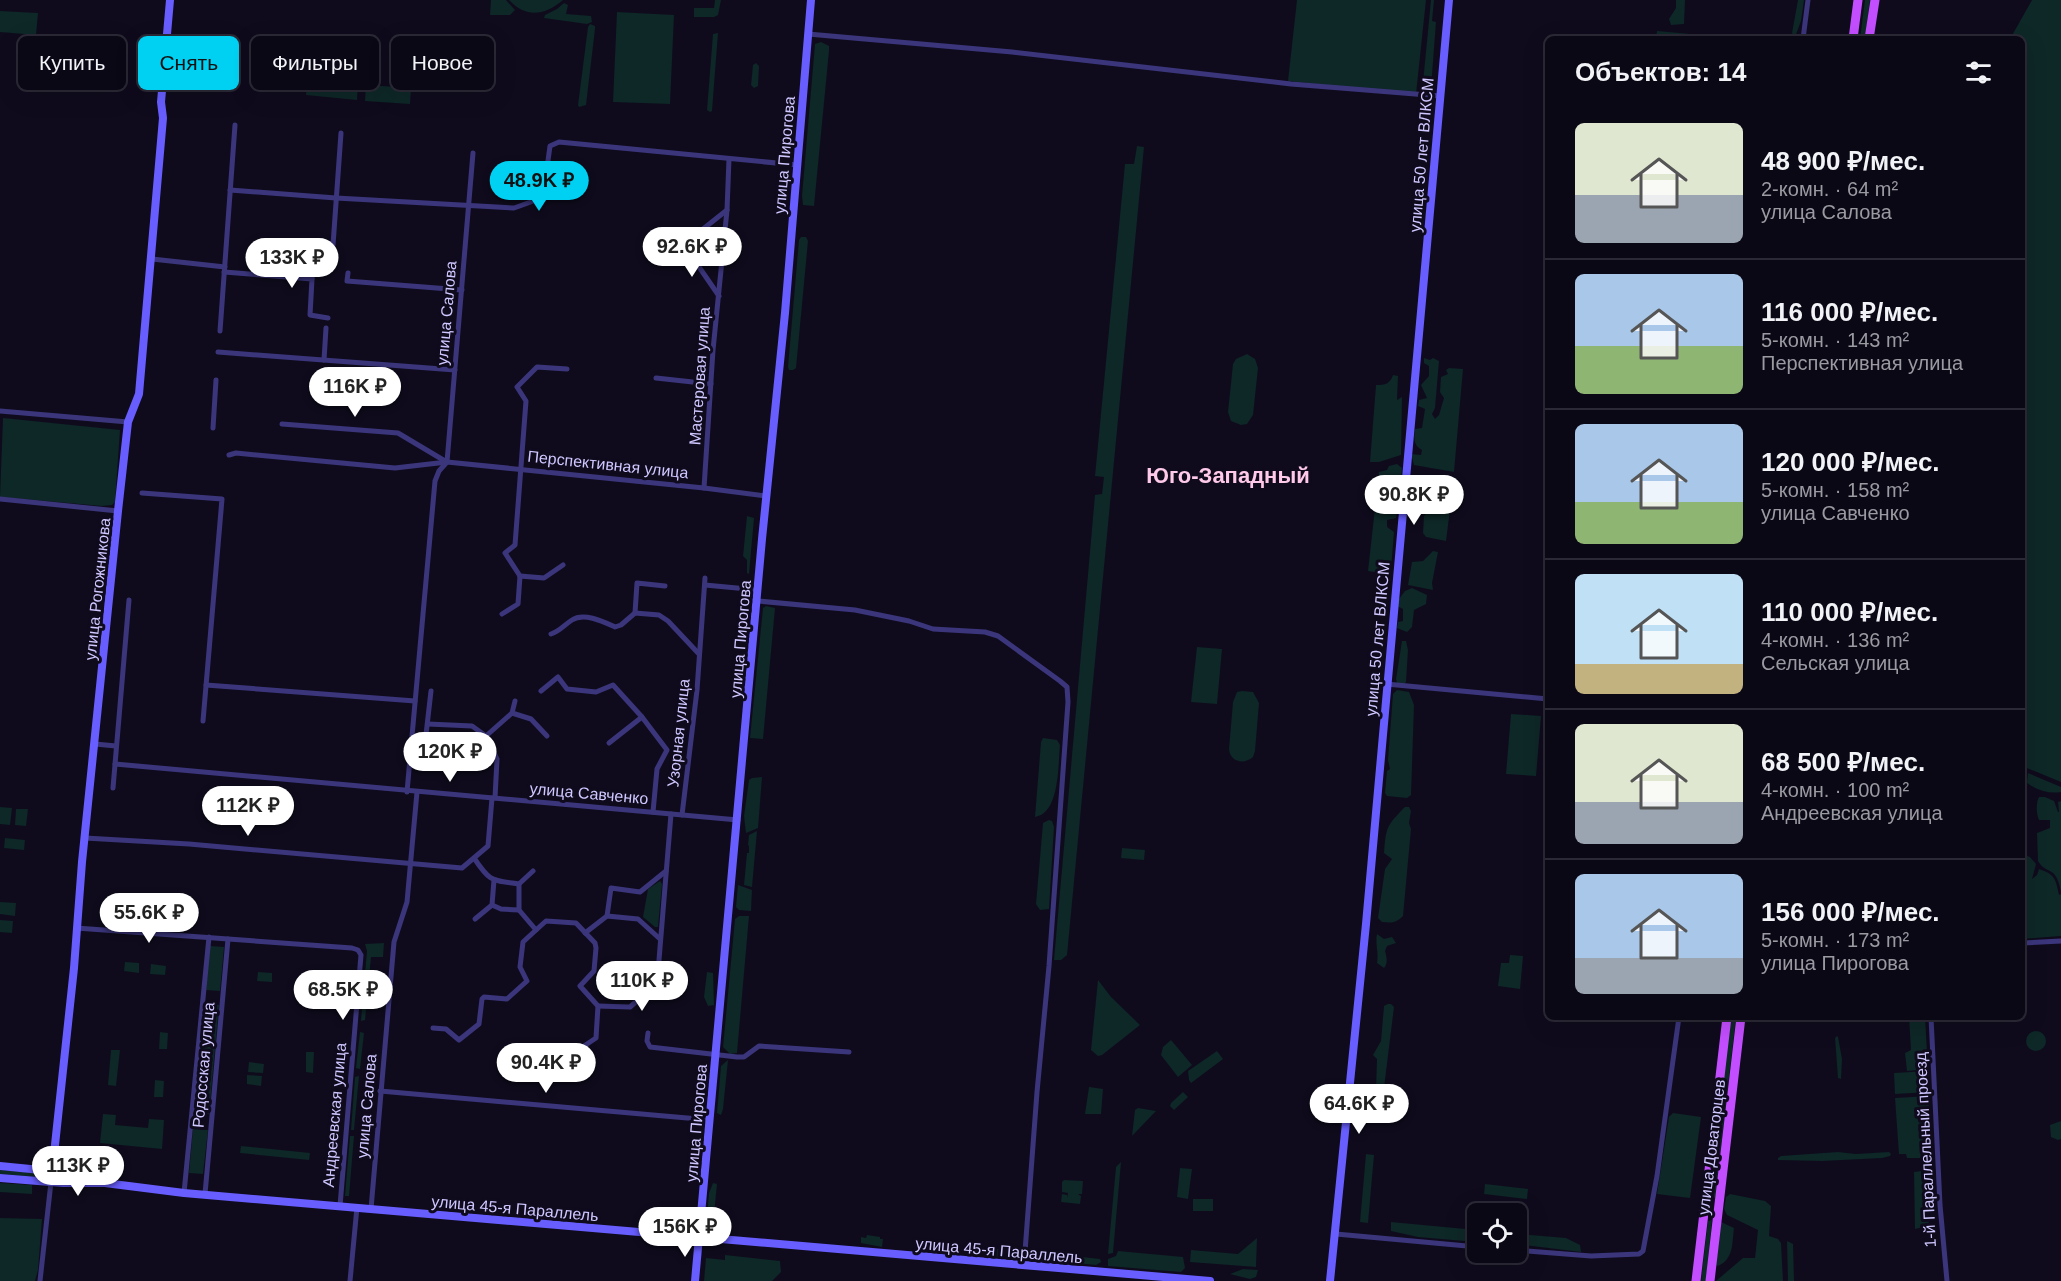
<!DOCTYPE html>
<html lang="ru">
<meta charset="utf-8">
<style>
:root{--surface:#0b0816;--page:#14111f;--text:#f1f3f6;--muted:#9a9aa1;--line:#2b2935;--accent:#00d1f2}
body{margin:0;font-family:Helvetica,sans-serif;background:var(--page);color:var(--text);height:100vh;display:flex;flex-direction:column;font-size:22px;white-space:nowrap}
*{box-sizing:border-box;margin:0}
p{font-size:20px;color:var(--muted)}
.icon{flex:none;width:33px;height:33px;fill:none;stroke:currentColor;stroke-width:2;stroke-linecap:round;stroke-linejoin:round}
.map{position:relative;flex:1;overflow:hidden}
.sheet{position:absolute;left:1545px;top:36px;width:480px;height:984px;display:flex;flex-direction:column;background:var(--surface);border-radius:9px;box-shadow:0 6px 24px #0002,0 0 0 2px var(--line)}
.sheet>*{flex:none}
.guide{position:absolute;left:18px;top:36px;width:570px;height:54px;display:flex;gap:12px}
.buttons{position:absolute;left:1467px;top:1203px;display:grid;gap:12px}
.buttons a{display:grid;place-items:center;width:60px;height:60px;border-radius:9px;background:var(--surface);box-shadow:0 6px 24px #0002,0 0 0 2px var(--line);font-size:30px}
.price{position:absolute;translate:-50% -51px;padding:0 14px;border-radius:21px;background:#fff;color:#222;font-size:20px;line-height:39px;filter:drop-shadow(0 2px 3px #0008)}
.price::after{content:'';position:absolute;left:50%;top:36px;width:18px;height:14px;margin-left:-9px;background:inherit;clip-path:polygon(0 0,100% 0,50% 100%)}
.price.active{background:var(--accent);color:#111}
ul{padding:0;list-style:none}
li{display:flex;align-items:center;gap:18px;height:150px;padding:0 30px}
li+li{border-top:2px solid var(--line)}
li span{display:grid;place-items:center;flex:none;width:168px;height:120px;border-radius:9px;color:#555}
li>.icon{margin-inline-start:auto}
span .icon{width:72px;height:72px;fill:#fffc;stroke-width:1}
li b{font-size:26px}
h2{display:flex;justify-content:space-between;align-items:center;height:72px;padding:0 30px;font-size:26px}
.tag{padding:0 21px;border-radius:9px;background:var(--surface);box-shadow:0 6px 24px #0002,0 0 0 2px var(--line);font-size:21px;line-height:54px}
.tag.active{background:var(--accent);color:#111}
.map>svg:first-child{display:block}
.green{fill:#0e2727}
.lines{fill:none;stroke-linecap:round;stroke-linejoin:round}
.street{stroke:#3b367c;stroke-width:5}
.secondary{stroke:#685eff;stroke-width:8}
.primary{stroke:#c34eff;stroke-width:9}
.labels{text-anchor:middle;stroke-width:6;stroke-linejoin:round;paint-order:stroke}
.street-label{font-size:16px;fill:#cfc7ff;stroke:#0f0b1d}
.district-label{font-size:22px;font-weight:bold;fill:#ffc9e9;stroke:#0f0b1d}
</style>
<div class="map">
<svg width="2061" height="1281" viewBox="0 0 2061 1281">
<rect width="100%" height="100%" fill="#0f0b1d"/>
<g class="green">
<path d="M491,0H506L515,10L510,15H490Z"/>
<path d="M509,0H563C544,16 526,18 509,0Z"/>
<path d="M715,0H721L718,15L714,17H694V8H714Z"/>
<path d="M1297,0H1426L1416,94L1288,81Z"/>
<path d="M1431,0H1434L1432,21L1436,22L1431,88L1429,91L1422,93Z"/>
<path d="M1676,0H1685L1684,24L1671,25L1669,19L1676,8Z"/>
<path d="M1798,0H1804L1801,21L1795,37L1792,33Z"/>
<path d="M1865,0H1870L1865,39H1860Z"/>
<path d="M2032,0H2061V782L2022,766V39H2010Z"/>
<path d="M564,3L568,5L566,14L591,16L592,22L587,24L544,18L545,15L557,9Z"/>
<path d="M0,11L38,13L36,35L0,32Z"/>
<path d="M617,12L674,15L670,104L613,102Z"/>
<path d="M590,24L595,26V29L586,105L579,107L578,105L588,27Z"/>
<path d="M1657,31L1690,34V39H1656Z"/>
<path d="M718,33L712,111L710,112L707,110L713,34Z"/>
<path d="M25,37L35,38L34,56L23,55Z"/>
<path d="M391,40L407,41V52L391,51Z"/>
<path d="M821,42L829,46V51L814,206L803,205L802,196L815,44Z"/>
<path d="M756,63L759,66L758,86L754,88L751,85L753,65Z"/>
<path d="M263,80L280,81L279,90L262,88Z"/>
<path d="M307,81L358,85L357,100L306,95Z"/>
<path d="M366,85L411,88L410,104L365,101Z"/>
<path d="M1137,146L1144,147L1067,955L1061,960H1054L1095,495L1102,494L1104,477L1095,476L1125,164H1134Z"/>
<path d="M801,237H806L808,241L796,368L793,370H789L788,367L799,240Z"/>
<path d="M1247,354L1255,359L1258,368L1253,415L1247,424L1241,425L1231,421L1228,412L1233,364L1236,359Z"/>
<path d="M1424,358L1430,360L1433,358L1439,361L1435,408L1432,414L1435,419L1439,415L1444,398L1440,392L1441,377L1448,374L1446,370L1449,368L1463,369L1454,472L1414,465L1411,454L1421,455L1422,450C1413,445 1414,438 1415,429L1422,428L1425,409L1418,406L1419,400L1427,398L1421,385L1429,376V366L1424,363Z"/>
<path d="M1393,375L1398,376L1397,400L1402,397L1401,455L1379,462H1370L1376,385C1385,385 1390,384 1393,375Z"/>
<path d="M3,418L120,430L115,502L112,505L102,506L0,497Z"/>
<path d="M1397,464L1402,468L1396,518L1387,520V527L1394,532L1391,569L1382,573L1368,571L1379,472L1387,470L1389,466Z"/>
<path d="M1427,476L1449,480L1453,486L1446,541L1426,537L1423,533L1424,516L1428,512L1425,482Z"/>
<path d="M747,516L754,518L749,574L747,573V560L743,556Z"/>
<path d="M1433,551L1438,552L1432,583L1433,590L1408,585L1412,562L1423,561Z"/>
<path d="M1412,588L1427,595L1426,604L1414,610L1412,627L1407,632L1397,628L1398,622L1403,621V609L1397,606L1396,603L1405,591Z"/>
<path d="M766,606L775,608L763,739L750,738L763,608Z"/>
<path d="M1402,641H1406L1408,650L1406,682L1404,685L1397,683L1396,679Z"/>
<path d="M1197,647L1222,649L1217,704L1191,702Z"/>
<path d="M1397,690L1409,692L1414,705L1411,795L1407,798L1387,796L1385,793L1387,771L1390,769L1388,760L1393,694Z"/>
<path d="M1242,691L1253,692L1259,703L1255,751L1253,757C1244,765 1230,762 1229,749L1233,702L1237,692Z"/>
<path d="M1511,714L1541,716L1536,776L1506,774Z"/>
<path d="M1043,738L1057,740L1060,745C1058,765 1060,813 1035,817L1041,742Z"/>
<path d="M2028,773L2061,787V792C2049,794 2037,790 2027,783Z"/>
<path d="M762,777L758,828L746,833L744,816L749,780L752,778Z"/>
<path d="M2039,797H2045L2054,801L2058,812H2059L2058,802L2061,801V892C2056,864 2047,876 2038,861L2037,833L2050,828V820H2039C2036,814 2036,802 2039,797Z"/>
<path d="M0,807L12,808L10,825L0,824Z"/>
<path d="M1405,807H1409L1411,811L1409,823L1411,829L1403,916C1396,923 1392,923 1382,922L1378,918L1385,869L1392,859L1384,853C1386,828 1386,826 1405,807Z"/>
<path d="M16,809H28L26,826L15,825Z"/>
<path d="M1049,820L1052,821L1054,827L1049,909L1040,910L1036,904L1043,823Z"/>
<path d="M757,831L752,887L744,885L747,853H749V846L748,845L749,835Z"/>
<path d="M5,838L25,840L24,850L4,848Z"/>
<path d="M1122,848L1145,850L1144,860L1121,858Z"/>
<path d="M2025,855L2030,857L2036,864L2032,879L2037,875L2039,869C2055,874 2056,880 2059,895L2061,894V936L2022,939V856Z"/>
<path d="M660,881L662,884L658,927H655L643,917L648,889Z"/>
<path d="M738,885L752,890L751,911L739,910L736,907Z"/>
<path d="M0,902L16,903L15,916L0,914Z"/>
<path d="M739,916H749L737,1053L730,1054L723,1047L735,919Z"/>
<path d="M0,920L13,921L12,933L0,932Z"/>
<path d="M1377,934L1384,939L1392,937L1396,943L1387,946L1385,951C1387,957 1388,964 1384,968L1377,963C1379,953 1375,944 1377,934Z"/>
<path d="M384,943L383,957H371L365,1020L361,1021L367,951L365,944Z"/>
<path d="M210,946L224,947L220,991L206,990Z"/>
<path d="M1510,955L1523,956L1520,989L1498,986L1501,963H1509Z"/>
<path d="M125,962L139,963V973L124,971Z"/>
<path d="M151,964L166,966L165,975L150,974Z"/>
<path d="M258,972L272,973V982L257,981Z"/>
<path d="M707,972L713,973L714,1005L708,1006L704,997Z"/>
<path d="M312,980L326,981V990L311,989Z"/>
<path d="M1098,980L1111,997L1140,1025L1102,1055L1098,1056L1091,1050Z"/>
<path d="M204,1003L219,1005L209,1114L194,1113Z"/>
<path d="M1388,1004H1391L1394,1007L1384,1088L1382,1094L1376,1091L1377,1059L1373,1055L1381,1041L1384,1006Z"/>
<path d="M1731,1017H1736L1715,1198L1710,1196Z"/>
<path d="M1909,1017H1925L1928,1069L1907,1071L1905,1053L1911,1050Z"/>
<circle cx="2036" cy="1041" r="10"/>
<path d="M160,1032L168,1033L167,1049H159Z"/>
<path d="M360,1032L364,1033L360,1069L356,1068Z"/>
<path d="M1837,1036L1838,1037L1842,1059L1841,1079L1838,1078L1835,1038Z"/>
<path d="M1171,1040L1192,1065L1178,1077L1161,1055L1163,1047Z"/>
<path d="M111,1050H120L116,1086L108,1085Z"/>
<path d="M1217,1051L1223,1059L1191,1083L1189,1080L1188,1071Z"/>
<path d="M306,1052H314L313,1073L306,1072Z"/>
<path d="M728,1060L723,1109L721,1115L717,1113L721,1066Z"/>
<path d="M249,1062L264,1064L263,1073L248,1072Z"/>
<path d="M1928,1071L1929,1092L1895,1094L1894,1073Z"/>
<path d="M247,1075L262,1076L261,1086L247,1084Z"/>
<path d="M359,1076L354,1130H351L355,1077Z"/>
<path d="M155,1080L164,1081L163,1097H154Z"/>
<path d="M1089,1087L1103,1089L1101,1114H1085Z"/>
<path d="M1183,1092L1188,1097L1174,1110L1170,1106L1171,1103Z"/>
<path d="M1929,1096L1932,1215L1927,1226L1915,1229L1914,1172L1922,1171V1158H1907L1906,1154H1899L1895,1098Z"/>
<path d="M1138,1108L1156,1111L1132,1136L1135,1110Z"/>
<path d="M1673,1113L1701,1117L1690,1198L1657,1194L1669,1117Z"/>
<path d="M103,1114L116,1115L115,1125L148,1128L149,1119L164,1120L162,1149L100,1143Z"/>
<path d="M2061,1121V1139L2058,1140L2051,1137L2050,1125Z"/>
<path d="M193,1129L208,1130L203,1174L189,1173Z"/>
<path d="M350,1136H354L349,1196H345Z"/>
<path d="M241,1146L310,1153L309,1160L240,1153Z"/>
<path d="M1838,1152L1856,1154L1889,1152L1891,1154L1890,1156L1882,1158L1822,1161L1778,1160V1158L1781,1156Z"/>
<path d="M1366,1154L1374,1155L1368,1223L1360,1222Z"/>
<path d="M1121,1162L1113,1253L1108,1254L1116,1167Z"/>
<path d="M1180,1168L1192,1169L1188,1199L1177,1197Z"/>
<path d="M0,1170L48,1174L49,1177L48,1178L0,1174Z"/>
<path d="M1064,1180L1083,1181L1082,1194H1078L1081,1196L1080,1204L1061,1202L1062,1194L1067,1195V1198L1068,1193L1062,1192V1182Z"/>
<path d="M0,1183L32,1185V1194L0,1192Z"/>
<path d="M713,1183L717,1184L714,1214L707,1218L709,1193Z"/>
<path d="M1485,1184L1528,1189L1527,1199L1484,1194Z"/>
<path d="M1730,1194L1765,1201L1771,1206L1769,1236L1778,1239L1781,1243L1783,1281H1716L1743,1258H1755L1758,1230L1727,1215L1724,1209L1726,1197Z"/>
<rect x="1193" y="1199" width="20" height="12"/>
<path d="M0,1218L42,1219L38,1270L35,1281H0Z"/>
<path d="M1712,1220L1706,1281H1701L1708,1221Z"/>
<path d="M1391,1222L1476,1230V1242L1418,1237L1391,1231Z"/>
<path d="M1721,1222L1734,1228C1732,1243 1734,1259 1718,1266L1716,1265Z"/>
<path d="M1517,1234L1566,1238L1580,1245L1581,1252L1517,1244Z"/>
<path d="M867,1235L880,1237V1239H883L882,1247L861,1243V1237L866,1238Z"/>
<path d="M1257,1238L1256,1267L1190,1262L1191,1250L1238,1254Z"/>
<path d="M1787,1241L1793,1244L1794,1281H1788Z"/>
<path d="M987,1248L1023,1251V1253L1015,1258L988,1256Z"/>
<path d="M1029,1251L1100,1259L1101,1262L1096,1265L1036,1259L1031,1256Z"/>
<path d="M1118,1251L1183,1257L1185,1268L1181,1272L1108,1266V1259L1116,1256Z"/>
<path d="M725,1255L780,1261L781,1272L772,1281H704L706,1258L725,1260Z"/>
<path d="M1243,1269L1258,1270L1256,1277L1250,1279L1230,1274Z"/>
</g>
<g class="lines">
<g class="street">
<path d="M808,34L1012,52L1291,84L1440,96"/>
<path d="M1803,39L1808,0"/>
<path d="M230,190L336,198L514,208L539,199L544,190L550,146L559,142L797,165"/>
<path d="M152,259L225,267"/>
<path d="M224,272L312,279L310,315L328,318"/>
<path d="M348,273L347,281L462,290"/>
<path d="M312,279L315,243L333,245L341,133"/>
<path d="M719,296L697,264L665,262L667,230L698,233L727,210"/>
<path d="M220,331L235,125"/>
<path d="M218,352L455,370"/>
<path d="M324,360L326,328"/>
<path d="M656,378L711,384"/>
<path d="M0,411L128,422"/>
<path d="M282,424L398,433L445,461"/>
<path d="M213,428L216,380"/>
<path d="M229,455L236,453L395,468L447,462L704,488L766,496"/>
<path d="M704,488L713,350L727,210L729,159"/>
<path d="M142,493L222,499L203,721"/>
<path d="M0,499L118,511"/>
<path d="M520,576L505,553L515,545L526,401L517,387L537,367L567,369"/>
<path d="M520,576L544,578L563,565"/>
<path d="M705,585L758,590"/>
<path d="M758,601L855,610L909,621L933,629L985,632L998,636L1060,681L1067,687L1068,702L1049,966L1037,1092L1024,1265"/>
<path d="M635,613L637,583L665,586"/>
<path d="M502,614L518,604L520,576"/>
<path d="M551,634C560,631 564,625 572,620C584,612 604,622 615,627L621,625L635,613L659,615L668,621L699,654"/>
<path d="M1386,684L1548,699"/>
<path d="M206,685L415,701"/>
<path d="M541,691L558,677L567,689L596,692L613,685L642,717L667,750L657,769L653,812"/>
<path d="M512,713L531,719L547,736"/>
<path d="M428,724L472,726L486,736L497,759L495,798"/>
<path d="M486,736L512,713L515,701"/>
<path d="M609,743L642,717"/>
<path d="M95,744L116,746"/>
<path d="M410,751L424,752L431,691"/>
<path d="M115,764L738,820"/>
<path d="M113,788L129,600"/>
<path d="M407,792L435,481L439,471L447,462L473,153"/>
<path d="M682,815L697,690L705,578"/>
<path d="M85,838L189,844L462,868L488,846L492,798"/>
<path d="M474,858C490,882 491,880 519,884L533,871"/>
<path d="M492,905L501,909L519,910"/>
<path d="M607,916L611,888L640,892L666,871"/>
<path d="M475,919L492,905L494,880"/>
<path d="M76,928L352,948L358,950L361,955L340,1206"/>
<path d="M536,930L546,921L576,923L595,943L596,948L594,971L580,986L598,1006L596,1038L584,1046"/>
<path d="M585,933L607,916L638,919L660,939"/>
<path d="M2022,943L2061,941"/>
<path d="M598,1006L630,1007L652,988L658,972L671,814"/>
<path d="M1931,1017L1940,1205L1947,1281"/>
<path d="M433,1028L446,1029L459,1040L479,1024L482,999L484,997L507,999L527,981L520,967L523,942L536,930L519,910V884"/>
<path d="M648,1033L647,1041L650,1047L737,1057H744L759,1046L849,1052"/>
<path d="M380,1091L710,1120"/>
<path d="M184,1193L209,937"/>
<path d="M205,1194L228,939"/>
<path d="M371,1209L394,942L407,902L417,792"/>
<path d="M1336,1234L1478,1247"/>
<path d="M1516,1250L1591,1256L1639,1254L1643,1251L1657,1176L1679,1017"/>
<path d="M40,1281L51,1182"/>
<path d="M350,1281L357,1207"/>
</g>
<g class="secondary">
<path d="M0,1166L71,1173L100,1182"/>
<path d="M0,1178L63,1183H105L184,1193L1210,1281"/>
<path d="M51,1182L74,968L82,862L118,511L128,422L139,394L163,118L161,102L170,0"/>
<path d="M695,1281L762,539L785,313L811,0"/>
<path d="M1330,1281L1366,924L1449,0"/>
</g>
<g class="primary">
<path d="M1853,39L1858,0"/>
<path d="M1869,39L1875,0"/>
<path d="M1696,1281L1727,1017"/>
<path d="M1710,1281L1741,1017"/>
</g>
</g>
<g class="labels">
<g class="street-label">
<text transform="translate(784 155) rotate(-85)" y="6">улица Пирогова</text>
<text transform="translate(1421 155) rotate(-85)" y="6">улица 50 лет ВЛКСМ</text>
<text transform="translate(446 313) rotate(-85)" y="6">улица Салова</text>
<text transform="translate(699 376) rotate(-86)" y="6">Мастеровая улица</text>
<text transform="translate(608 464) rotate(6)" y="6">Перспективная улица</text>
<text transform="translate(97 589) rotate(-84)" y="6">улица Рогожникова</text>
<text transform="translate(740 639) rotate(-85)" y="6">улица Пирогова</text>
<text transform="translate(1377 639) rotate(-85)" y="6">улица 50 лет ВЛКСМ</text>
<text transform="translate(678 733) rotate(-84)" y="6">Узорная улица</text>
<text transform="translate(589 793) rotate(5)" y="6">улица Савченко</text>
<text transform="translate(203 1065) rotate(-85)" y="6">Родосская улица</text>
<text transform="translate(366 1106) rotate(-85)" y="6">улица Салова</text>
<text transform="translate(334 1115) rotate(-85)" y="6">Андреевская улица</text>
<text transform="translate(696 1123) rotate(-85)" y="6">улица Пирогова</text>
<text transform="translate(1711 1147) rotate(-83)" y="6">улица Доваторцев</text>
<text transform="translate(1925 1150) rotate(-93)" y="6">1-й Параллельный проезд</text>
<text transform="translate(515 1208) rotate(5)" y="6">улица 45-я Параллель</text>
<text transform="translate(999 1250) rotate(5)" y="6">улица 45-я Параллель</text>
</g>
<g class="district-label">
<text x="1228" y="483">Юго-Западный</text>
</g>
</g>
</svg>
<div class="buttons">
<a><svg class="icon" aria-label="locate" viewBox="0 0 24 24"><circle cx="12" cy="12" r="6"/><path d="M12 2v4M12 18v4M2 12h4M18 12h4"/></svg></a>
</div>
<b class="price active" style="left:539px;top:212px">48.9K ₽</b>
<b class="price" style="left:692px;top:278px">92.6K ₽</b>
<b class="price" style="left:292px;top:289px">133K ₽</b>
<b class="price" style="left:355px;top:418px">116K ₽</b>
<b class="price" style="left:1414px;top:526px">90.8K ₽</b>
<b class="price" style="left:450px;top:783px">120K ₽</b>
<b class="price" style="left:248px;top:837px">112K ₽</b>
<b class="price" style="left:149px;top:944px">55.6K ₽</b>
<b class="price" style="left:642px;top:1012px">110K ₽</b>
<b class="price" style="left:343px;top:1021px">68.5K ₽</b>
<b class="price" style="left:546px;top:1094px">90.4K ₽</b>
<b class="price" style="left:1359px;top:1135px">64.6K ₽</b>
<b class="price" style="left:78px;top:1197px">113K ₽</b>
<b class="price" style="left:685px;top:1258px">156K ₽</b>
<div class="guide">
<a class="tag">Купить</a>
<a class="tag active">Снять</a>
<a class="tag">Фильтры</a>
<a class="tag">Новое</a>
</div>
<section class="sheet">
<h2>Объектов: 14<svg class="icon" aria-label="filters" viewBox="0 0 24 24"><path d="M4 7h16M4 17h16"/><circle cx="9" cy="7" r="2"/><circle cx="15" cy="17" r="2"/></svg></h2>
<ul>
<li><span style="background:linear-gradient(#dfe7d0 60%,#9aa5b1 0)"><svg class="icon" aria-label="home" viewBox="0 0 24 24"><path d="M3 11l9-7 9 7M6 9v11h12V9"/></svg></span><div><b>48 900 ₽/мес.</b><p>2-комн. · 64 m²</p><p>улица Салова</p></div></li>
<li><span style="background:linear-gradient(#a9c7e8 60%,#8fb573 0)"><svg class="icon" aria-label="home" viewBox="0 0 24 24"><path d="M3 11l9-7 9 7M6 9v11h12V9"/></svg></span><div><b>116 000 ₽/мес.</b><p>5-комн. · 143 m²</p><p>Перспективная улица</p></div></li>
<li><span style="background:linear-gradient(#a9c7e8 65%,#8fb573 0)"><svg class="icon" aria-label="home" viewBox="0 0 24 24"><path d="M3 11l9-7 9 7M6 9v11h12V9"/></svg></span><div><b>120 000 ₽/мес.</b><p>5-комн. · 158 m²</p><p>улица Савченко</p></div></li>
<li><span style="background:linear-gradient(#bfe0f5 75%,#c2b280 0)"><svg class="icon" aria-label="home" viewBox="0 0 24 24"><path d="M3 11l9-7 9 7M6 9v11h12V9"/></svg></span><div><b>110 000 ₽/мес.</b><p>4-комн. · 136 m²</p><p>Сельская улица</p></div></li>
<li><span style="background:linear-gradient(#dfe7d0 65%,#9aa5b1 0)"><svg class="icon" aria-label="home" viewBox="0 0 24 24"><path d="M3 11l9-7 9 7M6 9v11h12V9"/></svg></span><div><b>68 500 ₽/мес.</b><p>4-комн. · 100 m²</p><p>Андреевская улица</p></div></li>
<li><span style="background:linear-gradient(#a9c7e8 70%,#9aa5b1 0)"><svg class="icon" aria-label="home" viewBox="0 0 24 24"><path d="M3 11l9-7 9 7M6 9v11h12V9"/></svg></span><div><b>156 000 ₽/мес.</b><p>5-комн. · 173 m²</p><p>улица Пирогова</p></div></li>
</ul>
</section>
</div>
